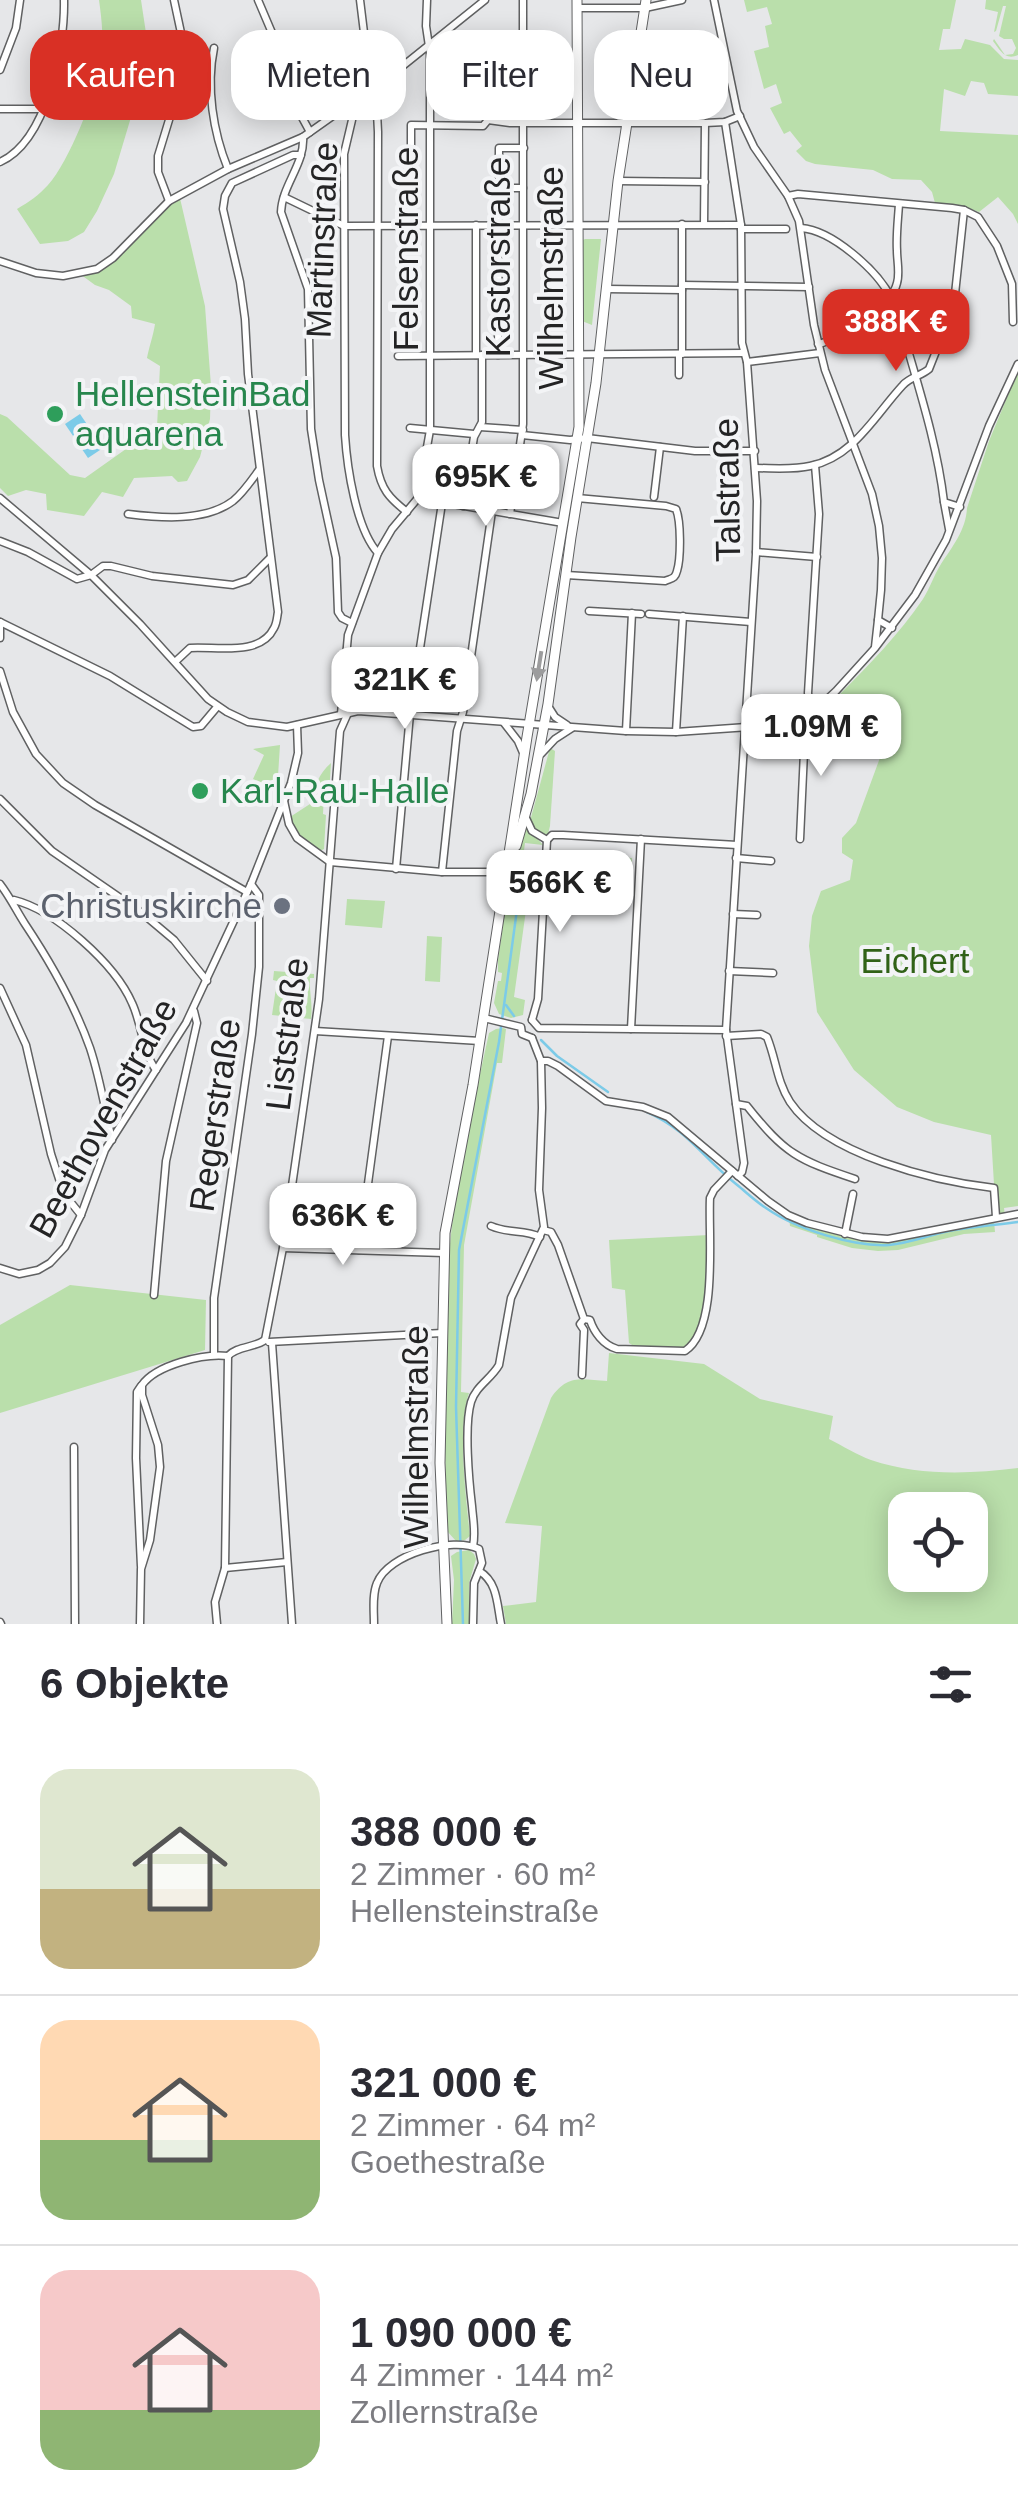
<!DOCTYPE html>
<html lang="de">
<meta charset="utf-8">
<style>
:root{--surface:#fff;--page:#f7f7f7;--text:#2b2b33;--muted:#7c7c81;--line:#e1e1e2;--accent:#d93025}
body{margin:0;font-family:Arial,sans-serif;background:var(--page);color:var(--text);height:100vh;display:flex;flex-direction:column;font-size:38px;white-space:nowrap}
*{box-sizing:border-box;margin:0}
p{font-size:32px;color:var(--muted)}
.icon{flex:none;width:55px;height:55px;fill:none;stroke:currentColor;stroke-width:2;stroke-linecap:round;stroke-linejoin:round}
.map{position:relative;height:1624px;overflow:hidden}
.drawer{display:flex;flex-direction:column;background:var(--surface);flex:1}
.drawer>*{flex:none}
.hud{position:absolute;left:30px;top:30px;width:960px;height:90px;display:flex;gap:20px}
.controls{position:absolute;left:888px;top:1492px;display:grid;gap:20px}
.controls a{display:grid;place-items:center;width:100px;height:100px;border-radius:20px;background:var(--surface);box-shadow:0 5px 25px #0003;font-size:50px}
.price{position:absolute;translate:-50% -85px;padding:0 22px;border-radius:20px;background:#fff;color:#222;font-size:32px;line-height:65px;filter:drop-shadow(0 2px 5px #0008)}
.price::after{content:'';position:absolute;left:50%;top:60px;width:30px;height:22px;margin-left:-15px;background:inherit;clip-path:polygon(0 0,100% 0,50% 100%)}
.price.on{background:var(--accent);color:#fff}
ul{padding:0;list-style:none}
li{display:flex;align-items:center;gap:30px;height:250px;padding:0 40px}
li+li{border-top:2px solid var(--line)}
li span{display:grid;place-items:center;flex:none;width:280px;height:200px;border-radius:30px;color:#555}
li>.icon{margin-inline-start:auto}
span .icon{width:120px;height:120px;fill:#fffc;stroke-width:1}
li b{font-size:42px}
h2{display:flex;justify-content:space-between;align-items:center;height:120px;padding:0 40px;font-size:42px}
.tag{padding:0 35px;border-radius:30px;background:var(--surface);box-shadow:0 5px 25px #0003;font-size:35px;line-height:90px}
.tag.on{background:var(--accent);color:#fff}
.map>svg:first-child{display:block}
.green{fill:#badfab;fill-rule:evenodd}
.water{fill:#7ccbe8}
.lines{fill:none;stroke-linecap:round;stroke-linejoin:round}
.stream{stroke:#7ccbe8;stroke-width:2.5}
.minor-casing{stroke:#606162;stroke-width:9}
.major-casing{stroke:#606162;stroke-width:11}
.minor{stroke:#fff;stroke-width:6}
.major{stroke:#fff;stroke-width:9}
.oneway{fill:#9c9c9d}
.leisure-dot{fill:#2e9e5b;stroke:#f3f4f6;stroke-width:4}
.worship-dot{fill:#6b7280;stroke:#f3f4f6;stroke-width:4}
.labels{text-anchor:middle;stroke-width:8;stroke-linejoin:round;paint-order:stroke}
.street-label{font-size:35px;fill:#242425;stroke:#f3f4f6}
.leisure-label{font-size:35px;fill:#27864d;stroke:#f3f4f6;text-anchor:start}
.worship-label{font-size:35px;fill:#5b616d;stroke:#f3f4f6;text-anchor:end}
.park-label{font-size:35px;fill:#316217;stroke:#f3f4f6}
</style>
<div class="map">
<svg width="1018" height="1624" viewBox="0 0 1018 1624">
<rect width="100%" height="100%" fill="#e6e7e9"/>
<g class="green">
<path d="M99,0H141L149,53L146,67L114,174L97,211L84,232L68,241L40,244L17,209C29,202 39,195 48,185C69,162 96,93 101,63C104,42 102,21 99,0Z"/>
<path d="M744,0H956L950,29H943L939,50L961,49L965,39L990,45L1004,59L1018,60V96L988,94L984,83L971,81L965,96L944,89L940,131L1018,135V224L1013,214L998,197L979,212L963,206L935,203L932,192L921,180L892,179L873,170L815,164L806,161L796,151L802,146L790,131L784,134L770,108L782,103L776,84L764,89L754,51L769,47L765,26L772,24L767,7L747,12Z"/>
<path d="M986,0H1018V55C1005,61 1000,50 993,41L994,39L1005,55L1013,54L1016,48L1012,39H1004L999,36L1006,6H1003L996,31L994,32L998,12L985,9Z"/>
<path d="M179,194L205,306L211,386L210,419L200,457L187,481L178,482L172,476L134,478L123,497L102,492L84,516L47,510L46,494L26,490L8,496L0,488V414L7,417L70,475L85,478L157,427L160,366L147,358C149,347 153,337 155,324L132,318L131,306L109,290L95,285L80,274L97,269Z"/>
<path d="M585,239H601L592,325L582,321L581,241Z"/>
<path d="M1018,371V1206L1004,1208L1005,1216L996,1217L991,1135L934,1122L897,1107L854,1070L817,1012L809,946L812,916L821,891L850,880L853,860L842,853V838L856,823L892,725L886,695L840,694C870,664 899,634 923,599C930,588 934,575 941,564C952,547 966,530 967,508L989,441Z"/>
<path d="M280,745L278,776L281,784L277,788L253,779L264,755L253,749Z"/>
<path d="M550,748L555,751L550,826L548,834C539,836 534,828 530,821Z"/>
<path d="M331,763L329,795H324L323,814L326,815L324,849L320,851L299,837L290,817L310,804C315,787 318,774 331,763Z"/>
<path d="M527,827L543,845L525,843L520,880H517L515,907L520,908L524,880L530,881L514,997L525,1000L523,1015L511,1018L499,1014L494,1003L498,981H501L502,973L498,972V960C504,923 509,857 527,827Z"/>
<path d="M616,857L632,858L630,890L602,888V879H615Z"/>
<path d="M347,899L385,901L382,928L345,925Z"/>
<path d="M427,936L442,937L440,982L425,981Z"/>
<path d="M274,971L314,974V978H310C309,993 313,1003 311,1019L272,1015L277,981L273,980Z"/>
<path d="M503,1028L506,1029L502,1063H497L464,1245L461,1392L469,1393C457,1428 466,1497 470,1536L465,1540L456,1541L447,1531C445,1441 441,1343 449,1253C456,1179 473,1106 489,1033L496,1029Z"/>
<path d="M789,1218L817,1229L863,1240L994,1221L995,1232L964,1234L898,1250L878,1251L852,1248L817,1237V1235L790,1226Z"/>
<path d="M709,1235V1284L699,1333L685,1351L637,1348L629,1343L625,1290L612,1288L609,1240Z"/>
<path d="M70,1285L206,1300L205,1350L0,1413V1325Z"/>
<path d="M609,1353L704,1364L760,1399L833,1416L829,1439C843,1446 857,1455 871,1460C919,1476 969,1474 1018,1468V1624H506L503,1606L536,1602L542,1526L505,1523L551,1398C567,1374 581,1379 607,1381ZM905,1510H970V1575H905Z"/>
<path d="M469,1550L474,1554L476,1559L469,1583V1624H452L454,1580L451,1556L457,1552Z"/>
</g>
<path class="water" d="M80,414L103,448L88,458L65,424Z"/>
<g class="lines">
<g class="stream">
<path d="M506,1005L514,1016"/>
<path d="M541,1040L557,1056L608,1092"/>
<path d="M647,1112C688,1130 703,1158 736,1184C746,1192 755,1201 766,1208C796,1229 853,1247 889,1245C910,1243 929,1235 949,1231C972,1227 995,1225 1018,1222"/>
<path d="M463,1624L456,1407L459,1250L499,1042L521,880"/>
</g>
<g class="minor-casing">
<g id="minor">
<path d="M258,0L278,47L298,110L310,132"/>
<path d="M360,0L366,49L376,93L378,132L377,466C381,489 389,498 407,512"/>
<path d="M714,0L737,111L754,147L788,196L799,221L814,325L825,370L872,494L879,526L882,558L881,590L878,620L892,628"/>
<path d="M577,8H645L682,0"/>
<path d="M214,48C206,87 213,132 228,169"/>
<path d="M0,70L16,28L20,0"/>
<path d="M351,103L352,120L344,154L345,435C347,467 356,529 378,553"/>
<path d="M0,109H42"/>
<path d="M725,122L741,225L742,343L747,362L757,501L756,554L726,1030L744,1163L742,1172L738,1176"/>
<path d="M303,137C305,164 282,185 281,212L308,289L311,429L319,480L336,558L338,612L342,618L352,623"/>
<path d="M411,155V125L483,126L488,120L510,123H705L725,122L740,116"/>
<path d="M0,162C47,141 65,48 64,0"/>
<path d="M618,181L705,182"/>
<path d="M498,188H523"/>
<path d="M788,196L798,194L952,208L964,210L978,217L997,246L1012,284L1013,322"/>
<path d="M284,197L344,226L741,225"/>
<path d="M169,201L158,172V156L187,61L174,0"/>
<path d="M682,224V354"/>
<path d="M704,224L705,123"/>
<path d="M801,228C832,230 878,271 891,298C900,316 904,338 910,357C924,405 938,452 944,502L960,507"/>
<path d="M741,229H786"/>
<path d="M0,261L36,273L63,276L97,269L113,258L169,201L228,169L303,137L399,69L485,0"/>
<path d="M682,285L809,287"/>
<path d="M607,289L682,290"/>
<path d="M818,344C840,340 892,306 897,283C900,273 897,261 897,251C896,235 898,220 899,204"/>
<path d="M679,354V375"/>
<path d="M476,355V225"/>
<path d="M498,355L499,148H524"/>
<path d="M398,356L744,353"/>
<path d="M747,362L820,353"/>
<path d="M480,427L523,430"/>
<path d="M410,428L474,434"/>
<path d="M522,435L570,440L587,438L695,451H755"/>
<path d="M815,465L819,514L808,693L809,701L816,711"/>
<path d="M755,468C773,468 793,470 810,466C854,457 875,415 903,385C910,377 921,376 929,369L946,326L955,294L964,210"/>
<path d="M654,497L660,447"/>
<path d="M0,498L91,575L140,624L208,699L227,712L248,722L287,727L358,711L626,731L676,732L791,724L806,719L836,691L875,648L915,595L946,540L989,426L1018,364"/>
<path d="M418,498L563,523"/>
<path d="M944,502L949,529"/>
<path d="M463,506L474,437L482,422V355"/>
<path d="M128,514C160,518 205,522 233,501C243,493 251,481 259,470"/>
<path d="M510,514L523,424V0"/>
<path d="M0,541L28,552L77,579L91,575L103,566H111L152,576L233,585L248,580L270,558"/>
<path d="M756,552L817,557"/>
<path d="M566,575L665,581C672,578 675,579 677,571C681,558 681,521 676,509L666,506L577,498"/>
<path d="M589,611L641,614"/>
<path d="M649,614L751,622"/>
<path d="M0,622L110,676L193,727L201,726L217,707"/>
<path d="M0,638V622"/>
<path d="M875,647L878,620"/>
<path d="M175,662L190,648C216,646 260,657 274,628C277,623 277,617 278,612L248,374L245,319L240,282L223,209L225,196L232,183L293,155H301"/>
<path d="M0,671L13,712L36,754L63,783L95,805L247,892"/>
<path d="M548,706L555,717L567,725"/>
<path d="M341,714L348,635L378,553L392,529L418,498L430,430V53L426,26L427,0"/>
<path d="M504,723L518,741L524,755"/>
<path d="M626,731L632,613"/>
<path d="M676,732L683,616"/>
<path d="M541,754L555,739L572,728"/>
<path d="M0,799L52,851L142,913L174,940L207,981"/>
<path d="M284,801L289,824L297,838L330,862L442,872H506"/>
<path d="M525,816L532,831L547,840"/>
<path d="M800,839L805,730L803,721"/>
<path d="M547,840L552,835H563L737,845"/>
<path d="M736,858L771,861"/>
<path d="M396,869L410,714L442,503"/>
<path d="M442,872L457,731L463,712L492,511"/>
<path d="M0,884C10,897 16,910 25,924C51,963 74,1003 90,1048C100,1078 105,1110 112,1140"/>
<path d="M14,900C55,910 115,964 132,1003C142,1024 142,1051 156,1070"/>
<path d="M733,914L757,915"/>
<path d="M729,971L773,973"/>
<path d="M0,988L26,1045L51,1154L64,1194L81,1215"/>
<path d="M484,1018L521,1027L522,1034L532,1038"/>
<path d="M532,1020L539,1028L726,1030"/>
<path d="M532,1020L538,999L547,840"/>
<path d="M631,1029L641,839"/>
<path d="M315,1031L480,1041"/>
<path d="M726,1036L761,1034L767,1037C776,1059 777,1082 790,1102C826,1155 934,1181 994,1188L996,1217"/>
<path d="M541,1061H548L558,1066L606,1101L643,1107L668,1117L768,1201L788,1215L807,1223L862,1237L888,1239L1018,1214"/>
<path d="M736,1104L747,1106C785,1154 798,1160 855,1179"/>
<path d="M491,1226C509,1234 524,1229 540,1237"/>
<path d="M543,1230L551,1232L558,1245L584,1319L590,1320C594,1332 603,1345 617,1349L685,1351C719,1329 708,1235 710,1198L714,1190L732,1171"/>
<path d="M845,1234L853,1194"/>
<path d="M283,1248L444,1253"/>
<path d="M359,1250L388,1036"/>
<path d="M0,1268L19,1274L38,1270L50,1263L65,1247L81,1215L105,1150L186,1023L251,884L291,783L298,753L297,725"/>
<path d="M154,1295L166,1161L197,1023L194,1011"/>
<path d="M265,1340L283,1248L319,999L340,731L348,713"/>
<path d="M269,1342L442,1333"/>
<path d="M272,1343L292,1624"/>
<path d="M214,1355V1298L252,1034L259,967V895L251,884"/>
<path d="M582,1375L584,1330L580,1324L584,1319"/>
<path d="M74,1447L75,1624"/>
<path d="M473,1546C476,1533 473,1520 472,1506C469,1481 464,1426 471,1402C476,1386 491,1379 499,1365L511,1298L544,1227L539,1190L542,1108L541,1061L532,1038"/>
<path d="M141,1566L136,1458L137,1392L141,1386"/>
<path d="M225,1568L287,1562"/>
<path d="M479,1571C498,1582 497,1605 501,1624"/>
<path d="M0,1622L1,1624"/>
<path d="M140,1624L141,1569L150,1540L160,1467L158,1445L142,1395V1385C156,1365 204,1353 228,1356C237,1346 254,1348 265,1340"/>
<path d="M217,1624L215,1602L225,1568L228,1356"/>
<path d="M374,1624C374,1611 372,1595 377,1583C388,1554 453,1536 479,1549L482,1563L474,1583L473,1624"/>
</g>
</g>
<g class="major-casing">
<g id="major">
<path d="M516,846L531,794L548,704L571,537L596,383L618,181L646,0"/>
<path d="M447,1624L440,1463L445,1233L473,1085L527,737L579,427L577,0"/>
</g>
</g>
<use href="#minor" class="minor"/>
<use href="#major" class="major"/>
</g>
<defs><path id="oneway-solid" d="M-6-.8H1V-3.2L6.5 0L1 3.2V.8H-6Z" transform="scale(2.5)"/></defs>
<use class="oneway" href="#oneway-solid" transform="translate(539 666) rotate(99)"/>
<g class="leisure-dot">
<circle cx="55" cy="414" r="10"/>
<circle cx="200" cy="791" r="10"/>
</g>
<circle class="worship-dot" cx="282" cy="906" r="10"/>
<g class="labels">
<g class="street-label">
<text transform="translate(322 240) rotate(-88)" y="12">Martinstraße</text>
<text transform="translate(406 249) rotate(-90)" y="12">Felsenstraße</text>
<text transform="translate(498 257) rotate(-90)" y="12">Kastorstraße</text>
<text transform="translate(551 278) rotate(-90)" y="12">Wilhelmstraße</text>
<text transform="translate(727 490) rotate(-91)" y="12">Talstraße</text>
<text transform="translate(287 1034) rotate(-83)" y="12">Liststraße</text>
<text transform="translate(215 1115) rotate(-82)" y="12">Regerstraße</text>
<text transform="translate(103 1118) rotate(-61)" y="12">Beethovenstraße</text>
<text transform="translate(416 1437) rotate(-90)" y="12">Wilhelmstraße</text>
</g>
<g class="leisure-label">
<text x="75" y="406">HellensteinBad<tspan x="75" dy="40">aquarena</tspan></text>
<text x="220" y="803">Karl-Rau-Halle</text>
</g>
<g class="worship-label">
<text x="262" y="918">Christuskirche</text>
</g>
<g class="park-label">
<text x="915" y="973">Eichert</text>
</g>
</g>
</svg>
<div class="controls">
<a><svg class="icon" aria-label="locate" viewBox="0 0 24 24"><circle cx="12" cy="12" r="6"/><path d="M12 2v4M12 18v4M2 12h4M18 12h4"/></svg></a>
</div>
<b class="price on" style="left:896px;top:374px">388K €</b>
<b class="price" style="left:486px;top:529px">695K €</b>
<b class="price" style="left:405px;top:732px">321K €</b>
<b class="price" style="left:821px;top:779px">1.09M €</b>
<b class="price" style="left:560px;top:935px">566K €</b>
<b class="price" style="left:343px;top:1268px">636K €</b>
<div class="hud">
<a class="tag on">Kaufen</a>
<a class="tag">Mieten</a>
<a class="tag">Filter</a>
<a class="tag">Neu</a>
</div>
</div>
<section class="drawer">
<h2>6 Objekte<svg class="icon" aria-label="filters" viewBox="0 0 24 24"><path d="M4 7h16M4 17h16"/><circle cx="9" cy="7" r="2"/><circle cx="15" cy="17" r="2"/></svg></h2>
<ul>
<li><span style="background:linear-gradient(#dfe7d0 60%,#c2b280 0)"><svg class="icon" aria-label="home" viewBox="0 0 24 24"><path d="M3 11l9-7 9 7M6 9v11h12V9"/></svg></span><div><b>388 000 €</b><p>2 Zimmer · 60 m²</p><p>Hellensteinstraße</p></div></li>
<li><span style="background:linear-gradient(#ffd9b3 60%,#8fb573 0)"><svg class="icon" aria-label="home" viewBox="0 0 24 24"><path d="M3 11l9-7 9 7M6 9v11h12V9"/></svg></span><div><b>321 000 €</b><p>2 Zimmer · 64 m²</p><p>Goethestraße</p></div></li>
<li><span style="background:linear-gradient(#f6c9c9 70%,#8fb573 0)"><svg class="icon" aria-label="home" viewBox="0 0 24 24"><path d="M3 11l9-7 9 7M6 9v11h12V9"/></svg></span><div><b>1 090 000 €</b><p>4 Zimmer · 144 m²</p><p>Zollernstraße</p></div></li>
</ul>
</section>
